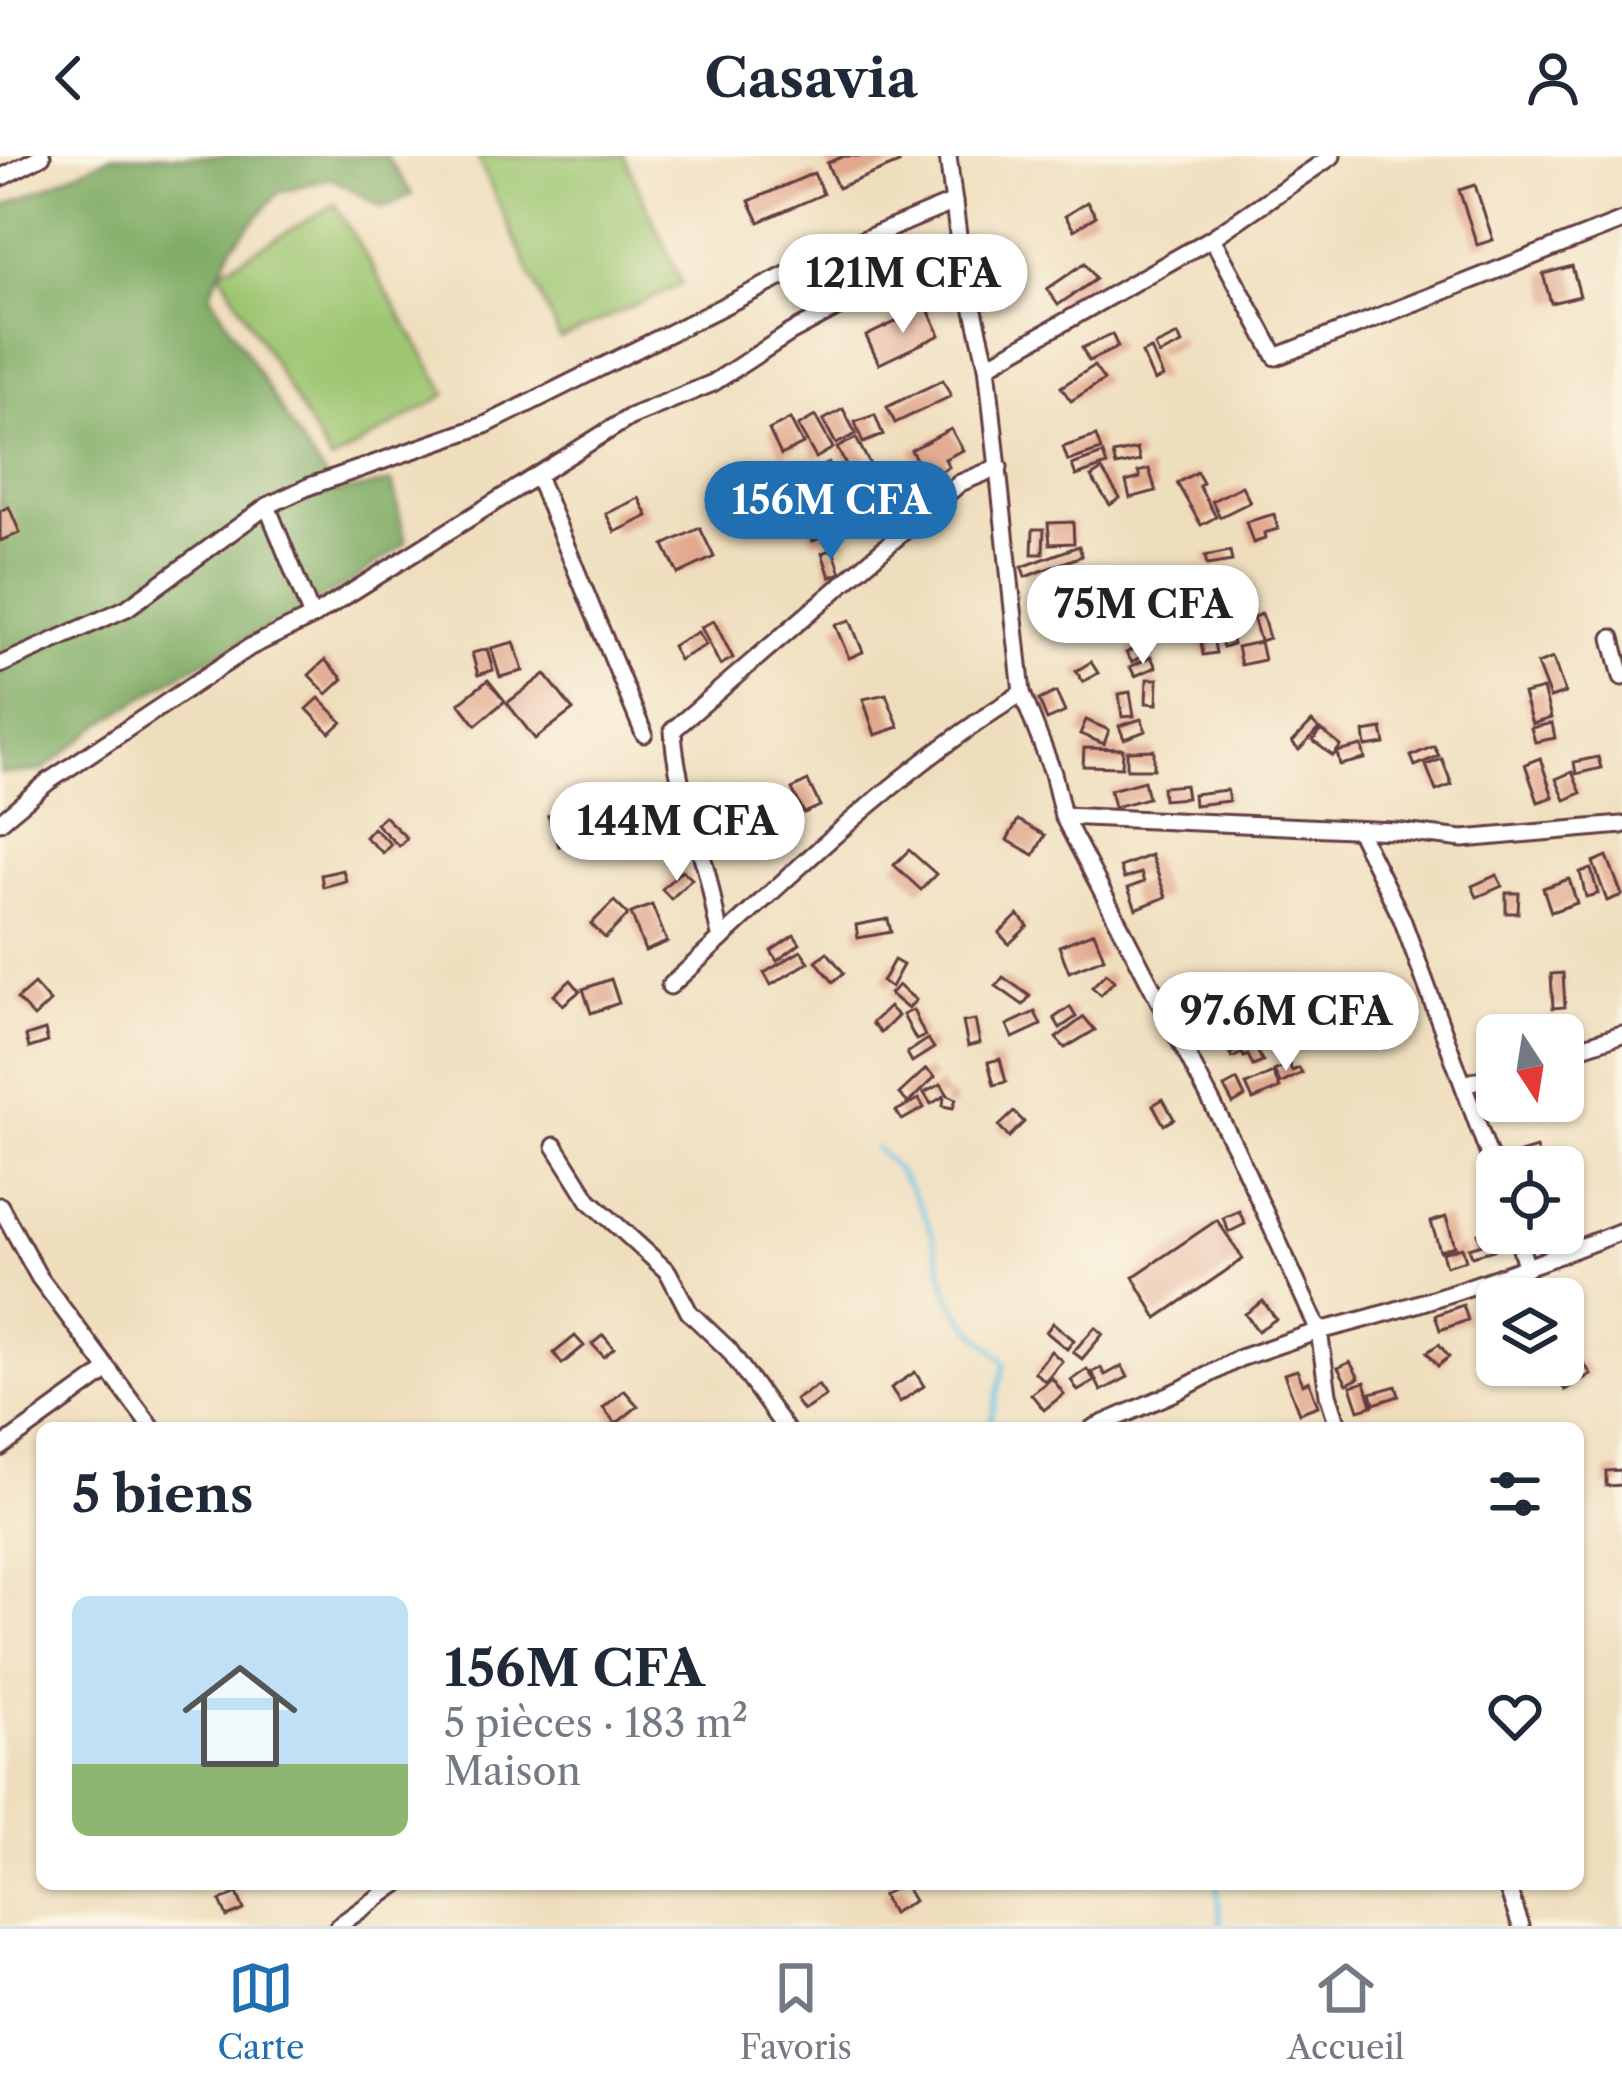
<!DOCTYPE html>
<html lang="fr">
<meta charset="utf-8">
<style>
:root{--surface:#fff;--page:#f2f2f3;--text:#1f2937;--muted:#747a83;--line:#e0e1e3;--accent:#1f6fb2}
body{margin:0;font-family:"Libre Caslon Text",serif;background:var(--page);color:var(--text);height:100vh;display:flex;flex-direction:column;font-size:45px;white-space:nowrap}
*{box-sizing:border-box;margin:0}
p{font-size:39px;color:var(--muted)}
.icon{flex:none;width:66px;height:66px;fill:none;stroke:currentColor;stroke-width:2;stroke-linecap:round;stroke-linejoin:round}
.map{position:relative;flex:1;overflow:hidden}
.drawer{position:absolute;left:36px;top:1266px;width:1548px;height:468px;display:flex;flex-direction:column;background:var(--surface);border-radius:18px;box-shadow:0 3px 9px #0004}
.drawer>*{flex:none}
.needle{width:78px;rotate:168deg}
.buttons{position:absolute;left:1476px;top:858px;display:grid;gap:24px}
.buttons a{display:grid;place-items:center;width:108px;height:108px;border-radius:18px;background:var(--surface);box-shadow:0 3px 9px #0004;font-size:60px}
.price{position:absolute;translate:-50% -102px;padding:0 27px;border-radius:42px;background:#fff;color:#222;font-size:39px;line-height:78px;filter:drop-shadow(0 3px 6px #0008)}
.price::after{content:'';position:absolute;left:50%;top:72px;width:36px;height:27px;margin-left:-18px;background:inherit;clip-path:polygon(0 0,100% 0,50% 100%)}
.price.current{background:var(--accent);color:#fff}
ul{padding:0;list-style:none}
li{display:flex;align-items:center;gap:36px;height:300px;padding:0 36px}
li span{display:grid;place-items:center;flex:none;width:336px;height:240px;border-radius:18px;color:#555}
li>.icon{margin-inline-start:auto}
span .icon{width:144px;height:144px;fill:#fffc;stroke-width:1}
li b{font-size:51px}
h2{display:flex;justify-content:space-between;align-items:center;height:144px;padding:0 36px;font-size:51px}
header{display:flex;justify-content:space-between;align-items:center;height:156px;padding:0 36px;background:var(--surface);font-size:54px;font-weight:800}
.tabs{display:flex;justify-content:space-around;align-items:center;height:168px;border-top:3px solid var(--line);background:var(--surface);font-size:33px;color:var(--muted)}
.tabs a{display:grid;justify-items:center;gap:6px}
.tabs .current{color:var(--accent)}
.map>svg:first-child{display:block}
.green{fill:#9ec672;stroke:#74724e;stroke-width:3}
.forest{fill:#7eab64;stroke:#646548;stroke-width:3}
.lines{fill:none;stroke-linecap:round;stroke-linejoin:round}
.stream{stroke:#65c2e3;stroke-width:4.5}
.building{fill:#e1a88e}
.minor-casing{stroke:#633c41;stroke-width:21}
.minor{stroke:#fff;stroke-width:15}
</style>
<header><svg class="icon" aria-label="back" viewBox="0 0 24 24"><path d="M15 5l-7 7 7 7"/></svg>Casavia<svg class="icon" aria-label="person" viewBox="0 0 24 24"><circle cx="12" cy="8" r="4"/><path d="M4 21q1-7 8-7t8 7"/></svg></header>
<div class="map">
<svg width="1622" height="1770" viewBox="0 0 1622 1770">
<rect width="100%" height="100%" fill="#fcf5e5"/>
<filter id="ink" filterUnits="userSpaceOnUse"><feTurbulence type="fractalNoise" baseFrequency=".00833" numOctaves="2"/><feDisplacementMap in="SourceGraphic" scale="24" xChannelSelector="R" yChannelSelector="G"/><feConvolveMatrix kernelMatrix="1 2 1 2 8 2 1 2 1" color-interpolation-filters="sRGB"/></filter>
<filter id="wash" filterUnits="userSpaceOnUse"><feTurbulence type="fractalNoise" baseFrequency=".004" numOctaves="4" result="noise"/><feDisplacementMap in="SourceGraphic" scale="48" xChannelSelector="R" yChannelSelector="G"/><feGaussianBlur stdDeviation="2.7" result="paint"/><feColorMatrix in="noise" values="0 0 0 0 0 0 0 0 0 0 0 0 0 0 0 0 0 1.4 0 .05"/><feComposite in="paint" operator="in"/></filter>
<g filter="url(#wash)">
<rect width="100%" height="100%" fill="#efdebd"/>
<g class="green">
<path d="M477,0H624L682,128L560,183Z"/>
<path d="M335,48L447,238L331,306L220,115Z"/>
</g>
<path class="forest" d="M112,0H386L412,38L384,52L331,22L279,36L232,90L210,137L303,290L337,337L392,326L406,387L350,427L187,514L101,568L42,615L0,618V52Z"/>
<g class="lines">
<g class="stream">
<path d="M875,992C900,1010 927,1057 935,1087C941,1108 944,1130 955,1150C967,1172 989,1187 1005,1207L989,1272"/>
<path d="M1217,1728L1221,1770"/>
</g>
</g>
<g id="blocks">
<g class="building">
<path d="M844,0H896L899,7L838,32L827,7Z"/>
<path d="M814,17L823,38L759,66L749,45Z"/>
<path d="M1475,29L1493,84L1477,89L1459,34Z"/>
<path d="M1087,46L1096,60L1074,74L1065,60Z"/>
<path d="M1085,107L1096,123L1058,149L1047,133Z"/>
<path d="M1572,110L1580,140L1551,147L1543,118Z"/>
<path d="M927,151L940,179L879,208L866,180Z"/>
<path d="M1112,178L1118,191L1089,205L1082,192Z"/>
<path d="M1178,179L1182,188L1159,199L1155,190Z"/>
<path d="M1151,193L1163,221L1154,225L1142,197Z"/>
<path d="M1094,210L1104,224L1071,245L1061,231Z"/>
<path d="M943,224L951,240L895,267L887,251Z"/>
<path d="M843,253L856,278L836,288L823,264Z"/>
<path d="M875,259L883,279L863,287L855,266Z"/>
<path d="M815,260L833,292L816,302L798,270Z"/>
<path d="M790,263L803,288L781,299L769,274Z"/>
<path d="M951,273L963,294L945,303L949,311L927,323L911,294Z"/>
<path d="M1096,280L1101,294L1068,305L1063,291Z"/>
<path d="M856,282L873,314L854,324L837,292Z"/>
<path d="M1137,293L1140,305L1116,310L1113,298Z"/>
<path d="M1103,298L1107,309L1076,320L1072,309Z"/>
<path d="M829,307L848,342L838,347L819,312Z"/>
<path d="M1149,313L1156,335L1130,342L1126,326L1140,322L1138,316Z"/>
<path d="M1102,314L1120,342L1110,349L1091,321Z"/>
<path d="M1197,316L1203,327L1199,330L1216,361L1201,369L1177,327Z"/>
<path d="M1242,330L1250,346L1220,361L1212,345Z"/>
<path d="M639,342L648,360L615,376L606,358Z"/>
<path d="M832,344L837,355L799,374L794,363Z"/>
<path d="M9,351L20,377L0,385V355Z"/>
<path d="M1274,358L1278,373L1264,377L1265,383L1253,387L1246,366Z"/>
<path d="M842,359L847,371L813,385L808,373Z"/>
<path d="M1073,366L1074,387L1050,388L1048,367Z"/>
<path d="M700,372L714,401L678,418L664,389Z"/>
<path d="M1033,373H1044L1043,398H1032Z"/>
<path d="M1079,390L1082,400L1025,421L1022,411Z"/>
<path d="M833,393L841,417L830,421L822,397Z"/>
<path d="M1230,395L1232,405L1207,409L1205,400Z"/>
<path d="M1213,418L1218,438L1207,441L1202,421Z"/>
<path d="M1196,422L1201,431L1180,442L1175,433Z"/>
<path d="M1262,458L1269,482L1260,485L1253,461Z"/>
<path d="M1226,459L1233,488L1223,491L1215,462Z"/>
<path d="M850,464L863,496L849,502L835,469Z"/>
<path d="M714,465L733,502L720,509L701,471Z"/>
<path d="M698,476L706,489L679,504L672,490Z"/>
<path d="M1212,476L1216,497L1203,499L1200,478Z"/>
<path d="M514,486L523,515L500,521L491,492Z"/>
<path d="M1144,486L1150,495L1132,506L1126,497Z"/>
<path d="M1260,486L1264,504L1241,509L1237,491Z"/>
<path d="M487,493L493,514L478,519L472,497Z"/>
<path d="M1151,501L1156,511L1135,520L1130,511Z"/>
<path d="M1553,502L1565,537L1550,542L1537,508Z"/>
<path d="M325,504L343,523L327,538L309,519Z"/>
<path d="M1091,506L1098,517L1083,526L1076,515Z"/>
<path d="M545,518L573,554L535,583L507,547Z"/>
<path d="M1147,523H1158L1157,548L1146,547Z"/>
<path d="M488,524L505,545L476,569L459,547Z"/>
<path d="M1543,533L1551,562L1532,568L1523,538Z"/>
<path d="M1056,536L1065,556L1047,564L1039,544Z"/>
<path d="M1130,536L1134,560L1122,561L1119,538Z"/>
<path d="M886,538L899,571L875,579L863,543Z"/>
<path d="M319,542L342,566L330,577L307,553Z"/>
<path d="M1141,563L1146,575L1124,583L1119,570Z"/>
<path d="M1086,564L1109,574L1104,588L1080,578Z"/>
<path d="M1312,566L1319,573L1299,594L1292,587Z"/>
<path d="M1552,567L1555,582L1535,586L1531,572Z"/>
<path d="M1382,573L1385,588L1366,591L1364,576Z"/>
<path d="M1321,574L1341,590L1333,600L1313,585Z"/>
<path d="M1362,590L1365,603L1340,609L1337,596Z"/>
<path d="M1434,590L1439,600L1415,610L1411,600Z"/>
<path d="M1084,592L1123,593L1122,611L1083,610Z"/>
<path d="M1154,594V613H1127V595Z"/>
<path d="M1598,601L1601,612L1576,618L1574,606Z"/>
<path d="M1540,602L1553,641L1538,646L1525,608Z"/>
<path d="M1442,603L1452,629L1436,635L1426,609Z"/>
<path d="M1572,616L1581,637L1565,644L1556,623Z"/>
<path d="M808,625L820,650L804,657L792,633Z"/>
<path d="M1144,625L1148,642L1114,651L1110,634Z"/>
<path d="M1185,629L1187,642L1163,644L1162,631Z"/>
<path d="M1227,634L1229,645L1194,649L1193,638Z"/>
<path d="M566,654L576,684L559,690L548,660Z"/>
<path d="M384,660L407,682L399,690L376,668Z"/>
<path d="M1018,664L1045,679L1034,699L1007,684Z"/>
<path d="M768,667L781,687L760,700L747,680Z"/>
<path d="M373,672L391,688L383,697L365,681Z"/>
<path d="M909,694L936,718L921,734L894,709Z"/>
<path d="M1151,699L1166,741L1136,753L1128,732L1144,726L1141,717L1124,723L1120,711Z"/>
<path d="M1607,700L1622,739L1607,745L1593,706Z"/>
<path d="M1591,713L1598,738L1586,741L1580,716Z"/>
<path d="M343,714L346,725L323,731L321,719Z"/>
<path d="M682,714L692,723L671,743L662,733Z"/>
<path d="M1497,719L1502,730L1477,741L1472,730Z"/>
<path d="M1569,723L1577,747L1551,756L1543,732Z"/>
<path d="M1506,737H1519L1518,757H1506Z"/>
<path d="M614,745L628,759L605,782L591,768Z"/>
<path d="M652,749L667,786L645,795L631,757Z"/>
<path d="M1018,759L1028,770L1009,788L999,777Z"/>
<path d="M888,763L891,776L858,782L856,769Z"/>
<path d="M1094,776L1104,802L1069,816L1059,790Z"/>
<path d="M794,779L800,788L777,805L771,795Z"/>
<path d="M801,795L809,806L771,829L764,817Z"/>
<path d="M827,796L844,817L833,826L816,805Z"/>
<path d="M894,804L903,809L891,831L882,826Z"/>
<path d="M1106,817L1114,825L1101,839L1092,831Z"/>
<path d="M1563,817L1565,851L1553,852L1551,818Z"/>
<path d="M1003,821L1030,840L1023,849L996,830Z"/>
<path d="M611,823L619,847L591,857L583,833Z"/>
<path d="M571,824L580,835L563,849L554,839Z"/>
<path d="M34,828L50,846L34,861L17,843Z"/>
<path d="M898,829L916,844L908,853L890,838Z"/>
<path d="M889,851L898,860L881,877L872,867Z"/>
<path d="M1070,851L1076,861L1060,872L1054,862Z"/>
<path d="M913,854L925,880L916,884L903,859Z"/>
<path d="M1035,856L1041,869L1013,882L1007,869Z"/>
<path d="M1084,861L1095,874L1065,892L1056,882Z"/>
<path d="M975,864L980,887L968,890L963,866Z"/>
<path d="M45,874L48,886L29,892L26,880Z"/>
<path d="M928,883L934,892L912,906L907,897Z"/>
<path d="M1253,887L1263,906L1253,910L1248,899L1244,901L1242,897L1232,902L1230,898Z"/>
<path d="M1000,903L1006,926L994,929L988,906Z"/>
<path d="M1289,908L1292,915L1299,912L1302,917L1280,928L1274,915Z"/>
<path d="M926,913L935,921L908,947L899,938Z"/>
<path d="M1273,917L1280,932L1253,944L1246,929Z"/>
<path d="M1237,924L1245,941L1233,948L1224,931Z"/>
<path d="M941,928L948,939L956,943L953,952L943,950L944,940L931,948L924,937Z"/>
<path d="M919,943L924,952L902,964L896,955Z"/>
<path d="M1163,943L1174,963L1164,969L1153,949Z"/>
<path d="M1014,956L1024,966L1009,981L999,970Z"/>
<path d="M1536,992L1541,1006L1507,1011L1504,1002Z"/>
<path d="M1239,1055L1245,1068L1229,1076L1223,1062Z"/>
<path d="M1446,1061L1455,1090L1440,1095L1431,1066Z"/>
<path d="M1217,1064L1243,1103L1157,1162L1133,1121Z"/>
<path d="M1488,1074L1494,1094L1472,1100L1469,1092L1482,1088L1478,1077Z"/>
<path d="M1462,1091L1466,1104L1446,1110L1442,1097Z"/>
<path d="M1263,1145L1276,1163L1258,1175L1245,1158Z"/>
<path d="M1463,1149L1468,1164L1440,1174L1435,1159Z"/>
<path d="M1053,1167L1074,1184L1067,1193L1046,1176Z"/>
<path d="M1095,1171L1103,1178L1082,1203L1073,1196Z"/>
<path d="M603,1179L614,1192L604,1201L592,1188Z"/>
<path d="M575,1180L584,1190L562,1208L554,1197Z"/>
<path d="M1439,1188L1449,1201L1438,1210L1427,1196Z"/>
<path d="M1051,1195L1062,1205L1045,1225L1034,1216Z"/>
<path d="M1496,1199L1501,1217L1488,1220L1483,1202Z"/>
<path d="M1582,1205L1591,1218L1565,1234L1556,1221Z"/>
<path d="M1350,1206L1359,1222L1347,1228L1338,1212Z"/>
<path d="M1510,1209H1543V1213L1513,1220Z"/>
<path d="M1122,1210L1128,1221L1101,1235L1092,1216L1101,1212L1105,1219Z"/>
<path d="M1087,1213L1095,1225L1078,1235L1071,1224Z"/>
<path d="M1297,1214L1303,1228L1309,1225L1318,1250L1299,1257L1284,1218Z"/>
<path d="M915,1216L924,1230L900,1246L891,1232Z"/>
<path d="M1052,1222L1064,1238L1044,1254L1031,1238Z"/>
<path d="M1365,1226L1372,1250L1359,1254L1351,1230Z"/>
<path d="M818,1229L826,1240L803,1255L795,1244Z"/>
<path d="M1396,1230L1399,1240L1374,1248L1371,1237Z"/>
<path d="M624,1234L638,1250L616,1268L603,1252Z"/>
<path d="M1622,1314V1329L1606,1330V1315Z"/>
<path d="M904,1728L914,1745L892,1757L882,1739Z"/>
<path d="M237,1737L244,1754L227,1761L220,1745Z"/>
</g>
</g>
</g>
<g filter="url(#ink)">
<use href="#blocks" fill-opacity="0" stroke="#633c41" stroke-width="3"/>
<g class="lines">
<g class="minor-casing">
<g id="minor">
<path d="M948,0L960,95L987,210L1022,537L1053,617L1063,660L1235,991L1319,1175C1422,1150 1523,1114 1622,1075"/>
<path d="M0,22L42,0"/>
<path d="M1212,82L1276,201L1622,65"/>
<path d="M987,210L1212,82L1332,0"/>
<path d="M538,322L644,578"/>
<path d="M267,350L312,461"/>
<path d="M1612,482L1622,521"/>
<path d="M0,509L127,452L267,350L310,330L485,269L824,100L954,46"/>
<path d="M1063,660L1394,675L1463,683L1622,669"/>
<path d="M0,666L49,625L250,491L312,461L630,261L713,227L790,177L870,134L960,95"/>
<path d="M1358,674L1402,763L1497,1021"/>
<path d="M721,783C714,758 712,731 704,707C691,663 675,621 673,574L960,327L999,311"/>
<path d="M670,830C783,727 891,618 1022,537"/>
<path d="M1563,897L1622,878"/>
<path d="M1465,928L1497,918"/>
<path d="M555,990L589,1044L668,1116L689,1156L729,1194L785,1272"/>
<path d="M0,1050L39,1121L152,1272"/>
<path d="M1516,1077L1527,1112"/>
<path d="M1093,1272L1178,1235L1240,1202L1319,1175L1328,1238L1339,1272"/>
<path d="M0,1292L108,1214"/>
<path d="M1506,1728L1521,1770"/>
<path d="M338,1770L397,1728"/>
</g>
</g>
<use href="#minor" class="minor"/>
</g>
</g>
</svg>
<div class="buttons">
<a><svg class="needle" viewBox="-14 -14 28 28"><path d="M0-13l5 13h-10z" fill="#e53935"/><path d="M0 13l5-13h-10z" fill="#747a83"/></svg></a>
<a><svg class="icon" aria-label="locate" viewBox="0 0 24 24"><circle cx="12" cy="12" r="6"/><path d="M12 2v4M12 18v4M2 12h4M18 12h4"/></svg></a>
<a><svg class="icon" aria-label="layers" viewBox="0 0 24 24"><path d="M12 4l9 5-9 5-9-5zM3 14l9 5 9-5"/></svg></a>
</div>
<b class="price" style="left:903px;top:180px">121M CFA</b>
<b class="price current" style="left:831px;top:407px">156M CFA</b>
<b class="price" style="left:1143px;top:511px">75M CFA</b>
<b class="price" style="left:677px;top:728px">144M CFA</b>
<b class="price" style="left:1286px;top:918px">97.6M CFA</b>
<section class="drawer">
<h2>5 biens<svg class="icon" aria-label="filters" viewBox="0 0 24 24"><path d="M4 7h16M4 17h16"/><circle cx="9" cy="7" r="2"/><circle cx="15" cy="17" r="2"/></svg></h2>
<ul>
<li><span style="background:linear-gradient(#bfe0f5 70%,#8fb573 0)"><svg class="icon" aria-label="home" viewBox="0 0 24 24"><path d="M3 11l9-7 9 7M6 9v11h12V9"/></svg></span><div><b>156M CFA</b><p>5 pièces · 183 m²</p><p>Maison</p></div><svg class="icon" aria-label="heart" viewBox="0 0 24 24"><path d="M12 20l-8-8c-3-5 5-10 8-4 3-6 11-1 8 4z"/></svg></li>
</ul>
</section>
</div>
<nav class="tabs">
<a class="current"><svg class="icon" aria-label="map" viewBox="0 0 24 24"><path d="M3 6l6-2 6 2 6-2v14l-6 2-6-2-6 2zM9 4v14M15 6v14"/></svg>Carte</a>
<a><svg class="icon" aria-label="saved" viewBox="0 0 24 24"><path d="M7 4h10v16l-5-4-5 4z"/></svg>Favoris</a>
<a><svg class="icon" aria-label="home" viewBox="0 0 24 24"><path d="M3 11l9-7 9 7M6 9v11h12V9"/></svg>Accueil</a>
</nav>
